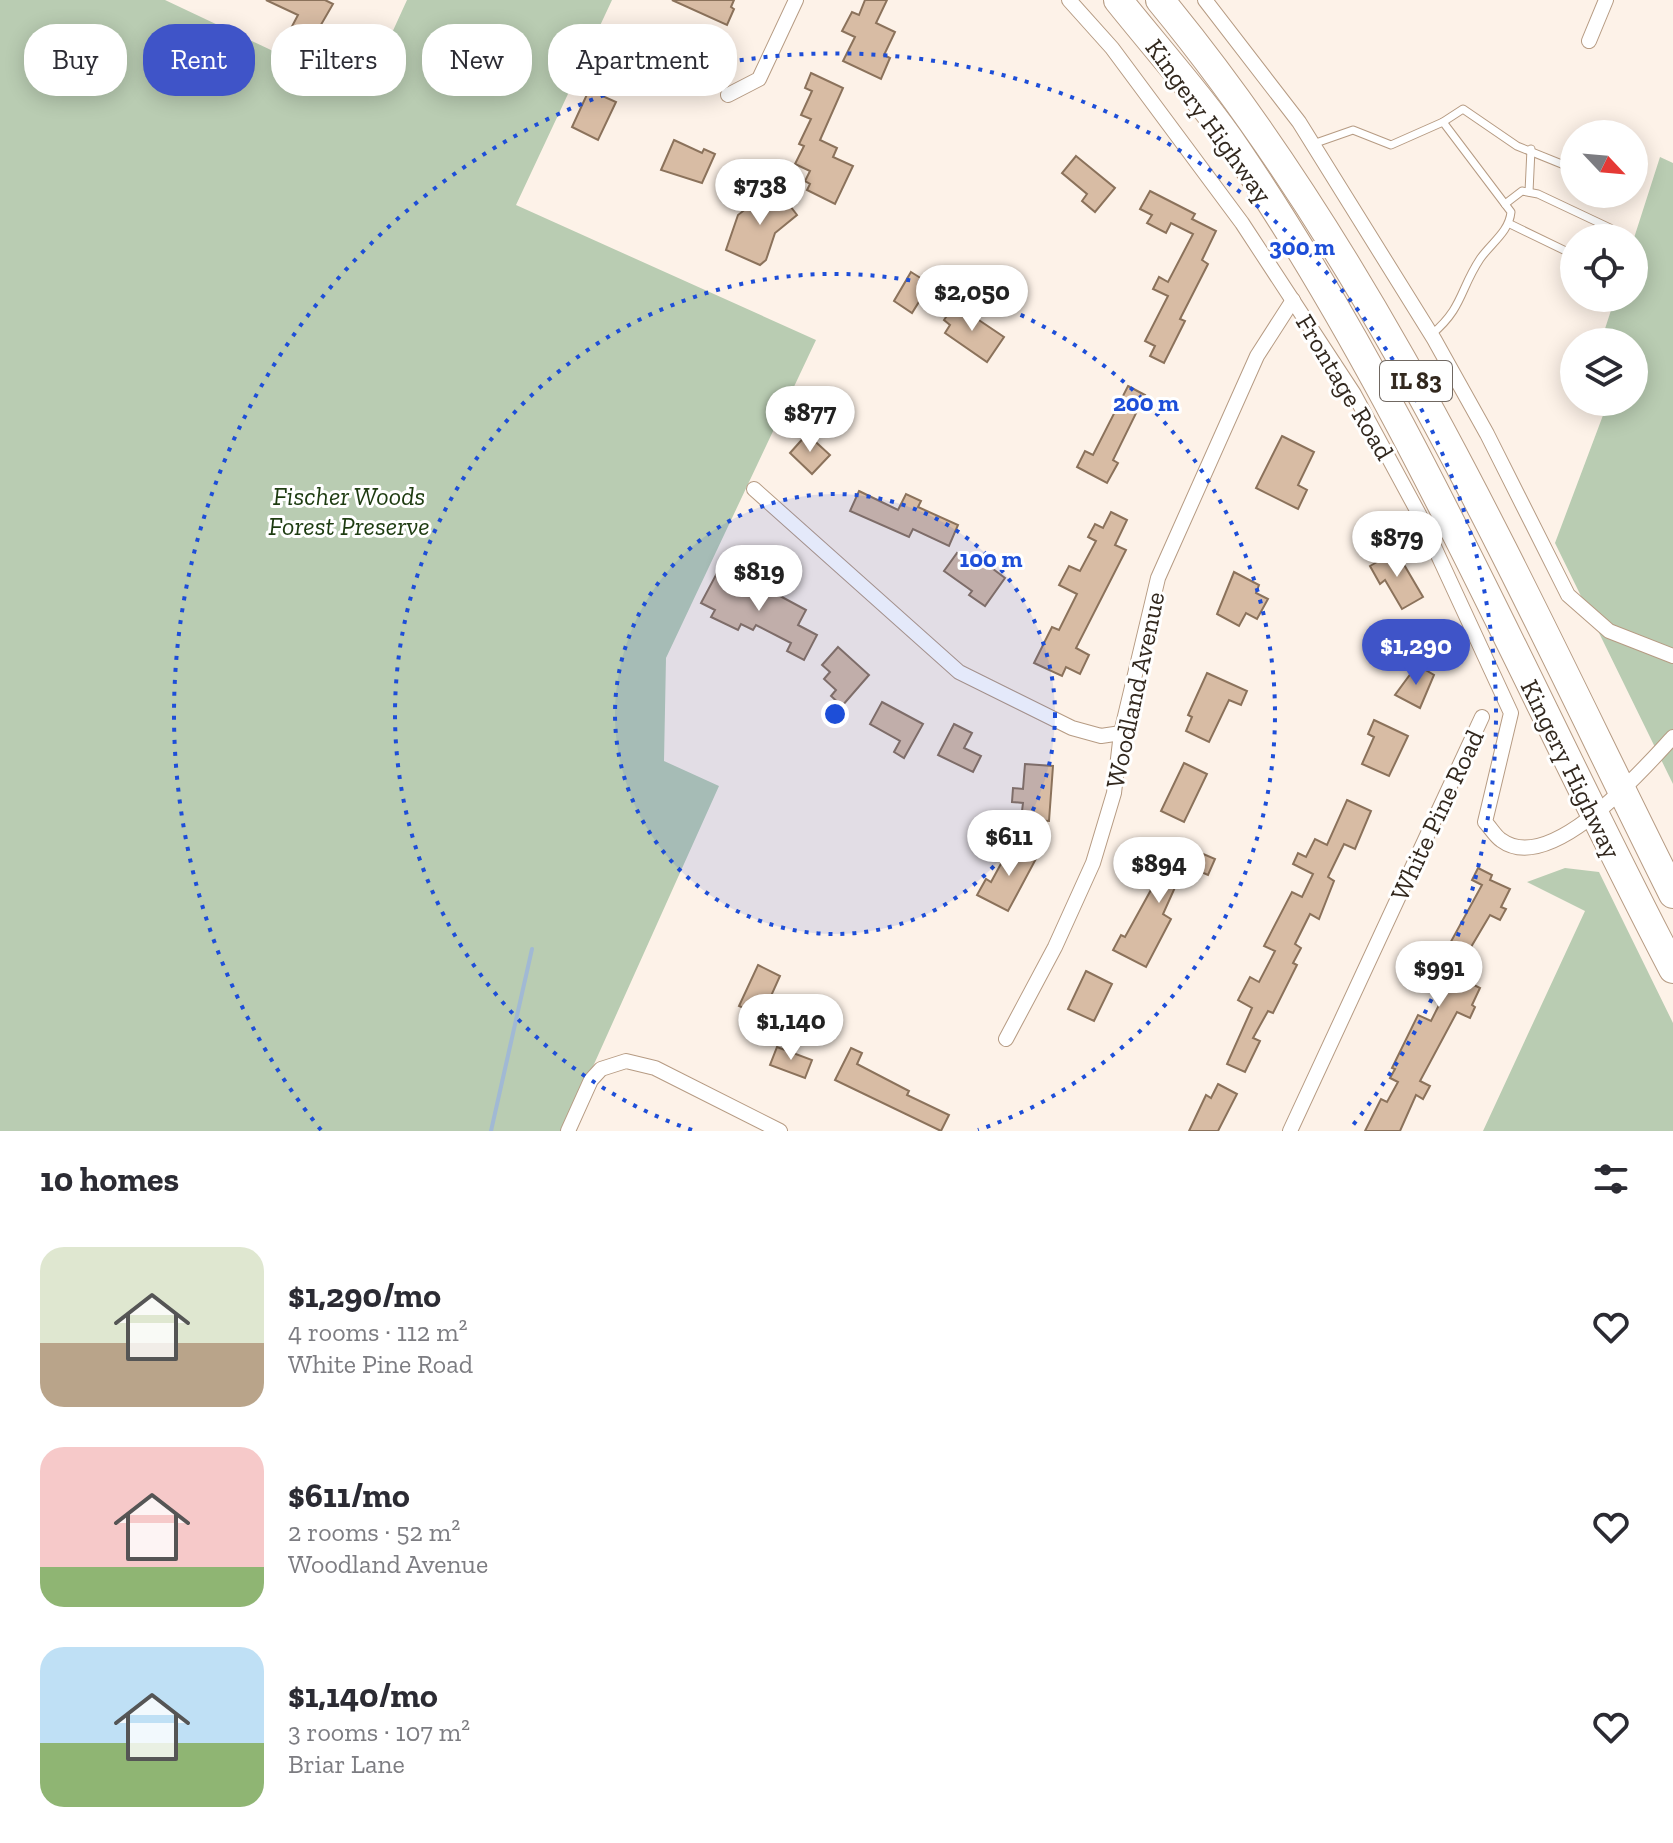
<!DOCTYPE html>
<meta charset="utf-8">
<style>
:root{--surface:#fff;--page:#f2f2f3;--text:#2b2b33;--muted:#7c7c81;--accent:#3f54c8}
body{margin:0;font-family:"Zilla Slab",serif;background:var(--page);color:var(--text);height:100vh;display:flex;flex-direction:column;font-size:30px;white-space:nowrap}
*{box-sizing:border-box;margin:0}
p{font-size:26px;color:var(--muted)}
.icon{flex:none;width:44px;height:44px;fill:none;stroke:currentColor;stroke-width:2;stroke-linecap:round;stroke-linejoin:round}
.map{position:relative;height:1131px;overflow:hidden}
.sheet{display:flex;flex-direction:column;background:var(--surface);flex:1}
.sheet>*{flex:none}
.top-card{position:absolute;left:24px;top:24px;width:800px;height:72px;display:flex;gap:16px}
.needle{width:52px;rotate:116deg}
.fabs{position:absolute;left:1560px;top:120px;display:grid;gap:16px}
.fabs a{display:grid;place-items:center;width:88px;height:88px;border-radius:50%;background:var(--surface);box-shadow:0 4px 20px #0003;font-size:40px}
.price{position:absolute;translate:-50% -68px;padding:0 18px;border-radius:28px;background:#fff;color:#222;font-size:26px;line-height:52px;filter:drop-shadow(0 2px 4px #0008)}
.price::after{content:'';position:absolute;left:50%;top:48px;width:24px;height:18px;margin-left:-12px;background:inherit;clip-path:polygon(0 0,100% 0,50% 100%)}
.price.active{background:var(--accent);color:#fff}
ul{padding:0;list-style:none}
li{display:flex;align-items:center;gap:24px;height:200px;padding:0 40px}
li span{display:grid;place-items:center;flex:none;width:224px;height:160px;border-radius:24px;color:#555}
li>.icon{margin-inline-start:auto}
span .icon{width:96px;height:96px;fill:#fffc;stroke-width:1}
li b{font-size:34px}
h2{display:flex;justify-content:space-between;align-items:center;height:96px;padding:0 40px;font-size:34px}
.pill{padding:0 28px;border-radius:32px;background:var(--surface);box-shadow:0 4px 20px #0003;font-size:28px;line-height:72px}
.pill.active{background:var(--accent);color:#fff}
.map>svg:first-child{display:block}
.green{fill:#b9ccb2}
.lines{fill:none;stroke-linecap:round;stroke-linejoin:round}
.stream{stroke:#a1b9d4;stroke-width:4}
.building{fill:#d8bca4;stroke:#8b725b;stroke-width:2}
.lane-casing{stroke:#b69b83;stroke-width:9}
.street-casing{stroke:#b69b83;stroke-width:16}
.highway-casing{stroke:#b69b83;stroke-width:30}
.lane{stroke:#fff;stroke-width:7}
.street{stroke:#fff;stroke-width:14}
.highway{stroke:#fff;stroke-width:28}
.ring{fill:none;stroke:#1d4ed8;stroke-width:4;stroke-dasharray:4 8}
.labels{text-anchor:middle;stroke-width:6;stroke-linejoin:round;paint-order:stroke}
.shield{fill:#fff;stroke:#706862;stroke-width:2}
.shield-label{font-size:24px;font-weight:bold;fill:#32281e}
.street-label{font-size:26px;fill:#32281e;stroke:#fff}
.park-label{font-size:26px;font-style:italic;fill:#1d3b10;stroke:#fff}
.centre{fill:#1d4ed8;stroke:#fff;stroke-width:4}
.ring-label{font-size:24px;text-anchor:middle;font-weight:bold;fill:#1d4ed8;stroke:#fff;stroke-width:6;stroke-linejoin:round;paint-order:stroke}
</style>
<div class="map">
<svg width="1673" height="1131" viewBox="0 0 1673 1131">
<rect width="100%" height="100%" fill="#fdf2e8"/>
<g class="green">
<path d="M0,0H165L364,94L407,0H612L516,205L816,340L666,658L664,761L719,786L564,1131H0Z"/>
<path d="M1660,157L1673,163V784L1555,543L1608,402H1634V342H1603L1602,338L1615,298H1634V238Z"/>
<path d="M1565,868L1599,872L1673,1023V1131H1483L1585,911L1527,882Z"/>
</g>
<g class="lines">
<path class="stream" d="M491,1131L532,949"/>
</g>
<g class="building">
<path d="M266,0H325L333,4L311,42L289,32L298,15Z"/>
<path d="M672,0H734L731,7L734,9L727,25Z"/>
<path d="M865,0H887L876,23L895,32L884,55L890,58L881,79L843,61L855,37L842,31L852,12L859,15Z"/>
<path d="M811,73L843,88L820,140L837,148L833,157L853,166L835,204L807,190L810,184L805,181L810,171L795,164L804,146L799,144L811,119L801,115L812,91L805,88Z"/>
<path d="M589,90L616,102L598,140L572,127Z"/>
<path d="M674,140L702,153L704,149L715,154L702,183L661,170Z"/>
<path d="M1076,156L1115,188L1095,212L1082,201L1087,194L1062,173Z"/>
<path d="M775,186L797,215L775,233L766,260L760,265L726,250L738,215Z"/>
<path d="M1150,191L1195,214L1192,219L1216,231L1202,260L1208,264L1180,319L1185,321L1164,363L1150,356L1155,346L1145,341L1168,296L1153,289L1159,277L1168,282L1193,234L1171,223L1166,233L1147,223L1152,215L1140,209Z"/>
<path d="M911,272L930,284L912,313L894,301Z"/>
<path d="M955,304L1004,337L987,362L945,333L950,325L944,320Z"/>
<path d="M1128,386L1145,395L1113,460L1118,463L1107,483L1077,467L1085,451L1093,455Z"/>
<path d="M807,434L830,455L812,474L790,453Z"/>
<path d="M1282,436L1314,452L1298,485L1307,490L1298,509L1256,488Z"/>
<path d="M859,491L898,510L906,494L921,501L918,507L958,525L949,546L913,529L909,537L850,511Z"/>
<path d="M1111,512L1127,520L1115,545L1126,550L1076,648L1089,655L1080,674L1066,667L1062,676L1034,663L1052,627L1059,630L1077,594L1059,585L1069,566L1080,571L1096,541L1088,537L1095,524L1103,528Z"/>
<path d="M1396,551L1423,597L1402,609L1385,580L1380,584L1370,566Z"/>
<path d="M957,553L972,564L977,557L1005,578L985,606L969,595L972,591L944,571Z"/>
<path d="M1234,572L1259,585L1256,593L1268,599L1257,619L1246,613L1239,626L1217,614Z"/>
<path d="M717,573L752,591L756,583L806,610L798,625L817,635L804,660L787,651L791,643L756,625L753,630L741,624L738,630L711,617L715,610L701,603Z"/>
<path d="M838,647L869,675L842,706L831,696L836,690L824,679L830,672L822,665Z"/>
<path d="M1417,665L1434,675L1420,708L1395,695Z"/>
<path d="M1207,673L1247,691L1241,705L1229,700L1209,742L1186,731L1192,717L1188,715Z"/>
<path d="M882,702L923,724L904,758L894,752L900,741L870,724Z"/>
<path d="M1374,720L1408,736L1389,776L1362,764L1374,737L1368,734Z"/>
<path d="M954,724L972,733L964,748L981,756L973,772L938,755Z"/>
<path d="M1184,763L1207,774L1184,822L1161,811Z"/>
<path d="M1025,764L1053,766L1049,821L1021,819L1023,803L1012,802L1013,788L1023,789Z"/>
<path d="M1347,800L1371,811L1355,849L1344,844L1328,877L1334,881L1319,919L1310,914L1295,944L1301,948L1293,963L1297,965L1273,1013L1268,1011L1253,1038L1260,1041L1245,1072L1227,1064L1252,1008L1238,1000L1250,977L1259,982L1275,951L1264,946L1292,892L1302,897L1313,874L1293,864L1298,853L1306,857L1315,839L1327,845Z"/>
<path d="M1017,844L1038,855L1008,911L977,895L986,879L991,882L1003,860L1007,862Z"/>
<path d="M1167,846L1182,853L1185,846L1215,859L1208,875L1185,865L1163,914L1171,919L1146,967L1113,950L1121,935L1125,937L1152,888Z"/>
<path d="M1478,868L1492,875L1490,880L1510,889L1501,907L1506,909L1500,920L1490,915L1458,969L1467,974L1464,980L1480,988L1472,1005L1475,1007L1470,1018L1457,1012L1420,1081L1430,1086L1423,1099L1416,1095L1400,1131H1365L1381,1099L1387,1102L1398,1082L1390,1078L1395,1069L1392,1068L1418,1015L1431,1021L1448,987L1431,978L1482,885L1472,880Z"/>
<path d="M758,965L780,976L762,1016L739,1006Z"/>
<path d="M1086,971L1112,984L1094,1021L1068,1009Z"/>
<path d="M777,1047L812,1060L805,1078L770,1065Z"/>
<path d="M851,1048L862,1053L857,1064L909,1091L907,1095L949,1115L941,1131L835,1080Z"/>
<path d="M1218,1084L1237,1094L1218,1131H1189L1206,1095L1211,1098Z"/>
</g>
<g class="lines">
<g class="lane-casing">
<g id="lane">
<path d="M1443,122L1463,109L1517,146L1574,169"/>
<path d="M1313,144L1353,130L1391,145L1443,122L1511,212C1509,232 1491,243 1480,259C1460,289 1463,308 1432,334"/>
<path d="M1529,192L1531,149"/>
<path d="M1505,204L1522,191L1538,194L1610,228L1613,238"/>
<path d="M1510,224L1574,255"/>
</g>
</g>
<g class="street-casing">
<g id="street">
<path d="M1069,0L1112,48L1242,223L1354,394L1419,514L1511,713L1485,822C1490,827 1495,836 1501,840C1551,877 1644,768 1673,737"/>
<path d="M1205,0L1299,122L1434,339L1487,434L1568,595L1609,631L1673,656"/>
<path d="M1589,41L1606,0"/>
<path d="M728,95L759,79L796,0"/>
<path d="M754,489L959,672L1072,728L1101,736L1121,733"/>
<path d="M1006,1039L1055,947L1093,863L1114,793L1121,733L1158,578L1257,356L1293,300"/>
<path d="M568,1131L591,1080L601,1069L626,1061L655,1068L780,1131"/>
<path d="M1290,1131L1482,717"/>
</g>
</g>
<g class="highway-casing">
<g id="highway">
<path d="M1118,0C1158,50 1202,99 1238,152C1411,408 1530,696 1673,969"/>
<path d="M1160,0C1381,268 1519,586 1673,894"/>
</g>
</g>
<use href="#lane" class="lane"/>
<use href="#street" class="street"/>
<use href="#highway" class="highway"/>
</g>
<circle cx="835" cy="714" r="220" fill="#1d4ed8" fill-opacity=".12"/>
<g class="ring">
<circle cx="835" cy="714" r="220"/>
<path d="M692 1130A440 440 0 1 1 978 1130"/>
<path d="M321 1130A661 661 0 1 1 1349 1130"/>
</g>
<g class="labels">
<rect class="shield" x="1380" y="361" width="72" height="40" rx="6"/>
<g class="shield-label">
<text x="1416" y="389">IL 83</text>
</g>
<g class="street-label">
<text transform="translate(1209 121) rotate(54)" y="9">Kingery Highway</text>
<text transform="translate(1345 387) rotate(59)" y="9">Frontage Road</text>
<text transform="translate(1135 690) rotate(-78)" y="9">Woodland Avenue</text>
<text transform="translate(1571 769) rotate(64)" y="9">Kingery Highway</text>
<text transform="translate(1437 815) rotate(-65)" y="9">White Pine Road</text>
</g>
<g class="park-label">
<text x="349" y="505">Fischer Woods<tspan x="349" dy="30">Forest Preserve</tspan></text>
</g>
</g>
<circle cx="835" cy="714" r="12" class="centre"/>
<g class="ring-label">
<text x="1302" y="255">300 m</text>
<text x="1146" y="411">200 m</text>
<text x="991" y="567">100 m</text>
</g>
</svg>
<div class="fabs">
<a><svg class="needle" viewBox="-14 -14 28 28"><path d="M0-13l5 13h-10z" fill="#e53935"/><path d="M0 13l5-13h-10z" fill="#7c7c81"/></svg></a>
<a><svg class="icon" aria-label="locate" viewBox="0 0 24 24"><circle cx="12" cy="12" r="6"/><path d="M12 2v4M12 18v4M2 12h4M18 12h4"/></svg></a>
<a><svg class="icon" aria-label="layers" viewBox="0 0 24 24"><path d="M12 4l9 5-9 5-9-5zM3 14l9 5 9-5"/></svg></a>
</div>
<b class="price" style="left:760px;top:227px">$738</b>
<b class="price" style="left:972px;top:333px">$2,050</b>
<b class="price" style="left:810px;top:454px">$877</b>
<b class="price" style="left:1397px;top:579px">$879</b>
<b class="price" style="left:759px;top:613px">$819</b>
<b class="price active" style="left:1416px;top:687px">$1,290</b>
<b class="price" style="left:1009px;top:878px">$611</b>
<b class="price" style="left:1159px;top:905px">$894</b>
<b class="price" style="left:1439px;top:1009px">$991</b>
<b class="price" style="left:791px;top:1062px">$1,140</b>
<div class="top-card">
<a class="pill">Buy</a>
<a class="pill active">Rent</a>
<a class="pill">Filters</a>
<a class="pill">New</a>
<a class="pill">Apartment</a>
</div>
</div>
<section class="sheet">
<h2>10 homes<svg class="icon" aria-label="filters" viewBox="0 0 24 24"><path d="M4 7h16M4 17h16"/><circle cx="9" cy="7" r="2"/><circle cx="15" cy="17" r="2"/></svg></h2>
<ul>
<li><span style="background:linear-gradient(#dfe7d0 60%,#b9a48a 0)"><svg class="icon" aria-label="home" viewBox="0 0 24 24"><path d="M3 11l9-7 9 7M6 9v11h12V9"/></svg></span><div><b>$1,290/mo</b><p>4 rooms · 112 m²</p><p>White Pine Road</p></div><svg class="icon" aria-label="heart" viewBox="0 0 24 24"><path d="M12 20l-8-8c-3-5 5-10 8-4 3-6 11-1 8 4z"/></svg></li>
<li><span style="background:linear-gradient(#f6c9c9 75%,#8fb573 0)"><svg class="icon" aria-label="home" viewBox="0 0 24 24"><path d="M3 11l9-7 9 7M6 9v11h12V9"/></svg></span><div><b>$611/mo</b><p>2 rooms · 52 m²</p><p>Woodland Avenue</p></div><svg class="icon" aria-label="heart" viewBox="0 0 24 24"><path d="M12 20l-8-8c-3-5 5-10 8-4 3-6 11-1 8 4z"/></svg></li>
<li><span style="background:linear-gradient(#bfe0f5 60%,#8fb573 0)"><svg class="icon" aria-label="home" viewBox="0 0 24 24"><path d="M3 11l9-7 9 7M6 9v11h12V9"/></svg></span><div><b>$1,140/mo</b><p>3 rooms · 107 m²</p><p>Briar Lane</p></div><svg class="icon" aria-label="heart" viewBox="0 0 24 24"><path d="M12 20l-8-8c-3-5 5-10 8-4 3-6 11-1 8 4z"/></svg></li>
</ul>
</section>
